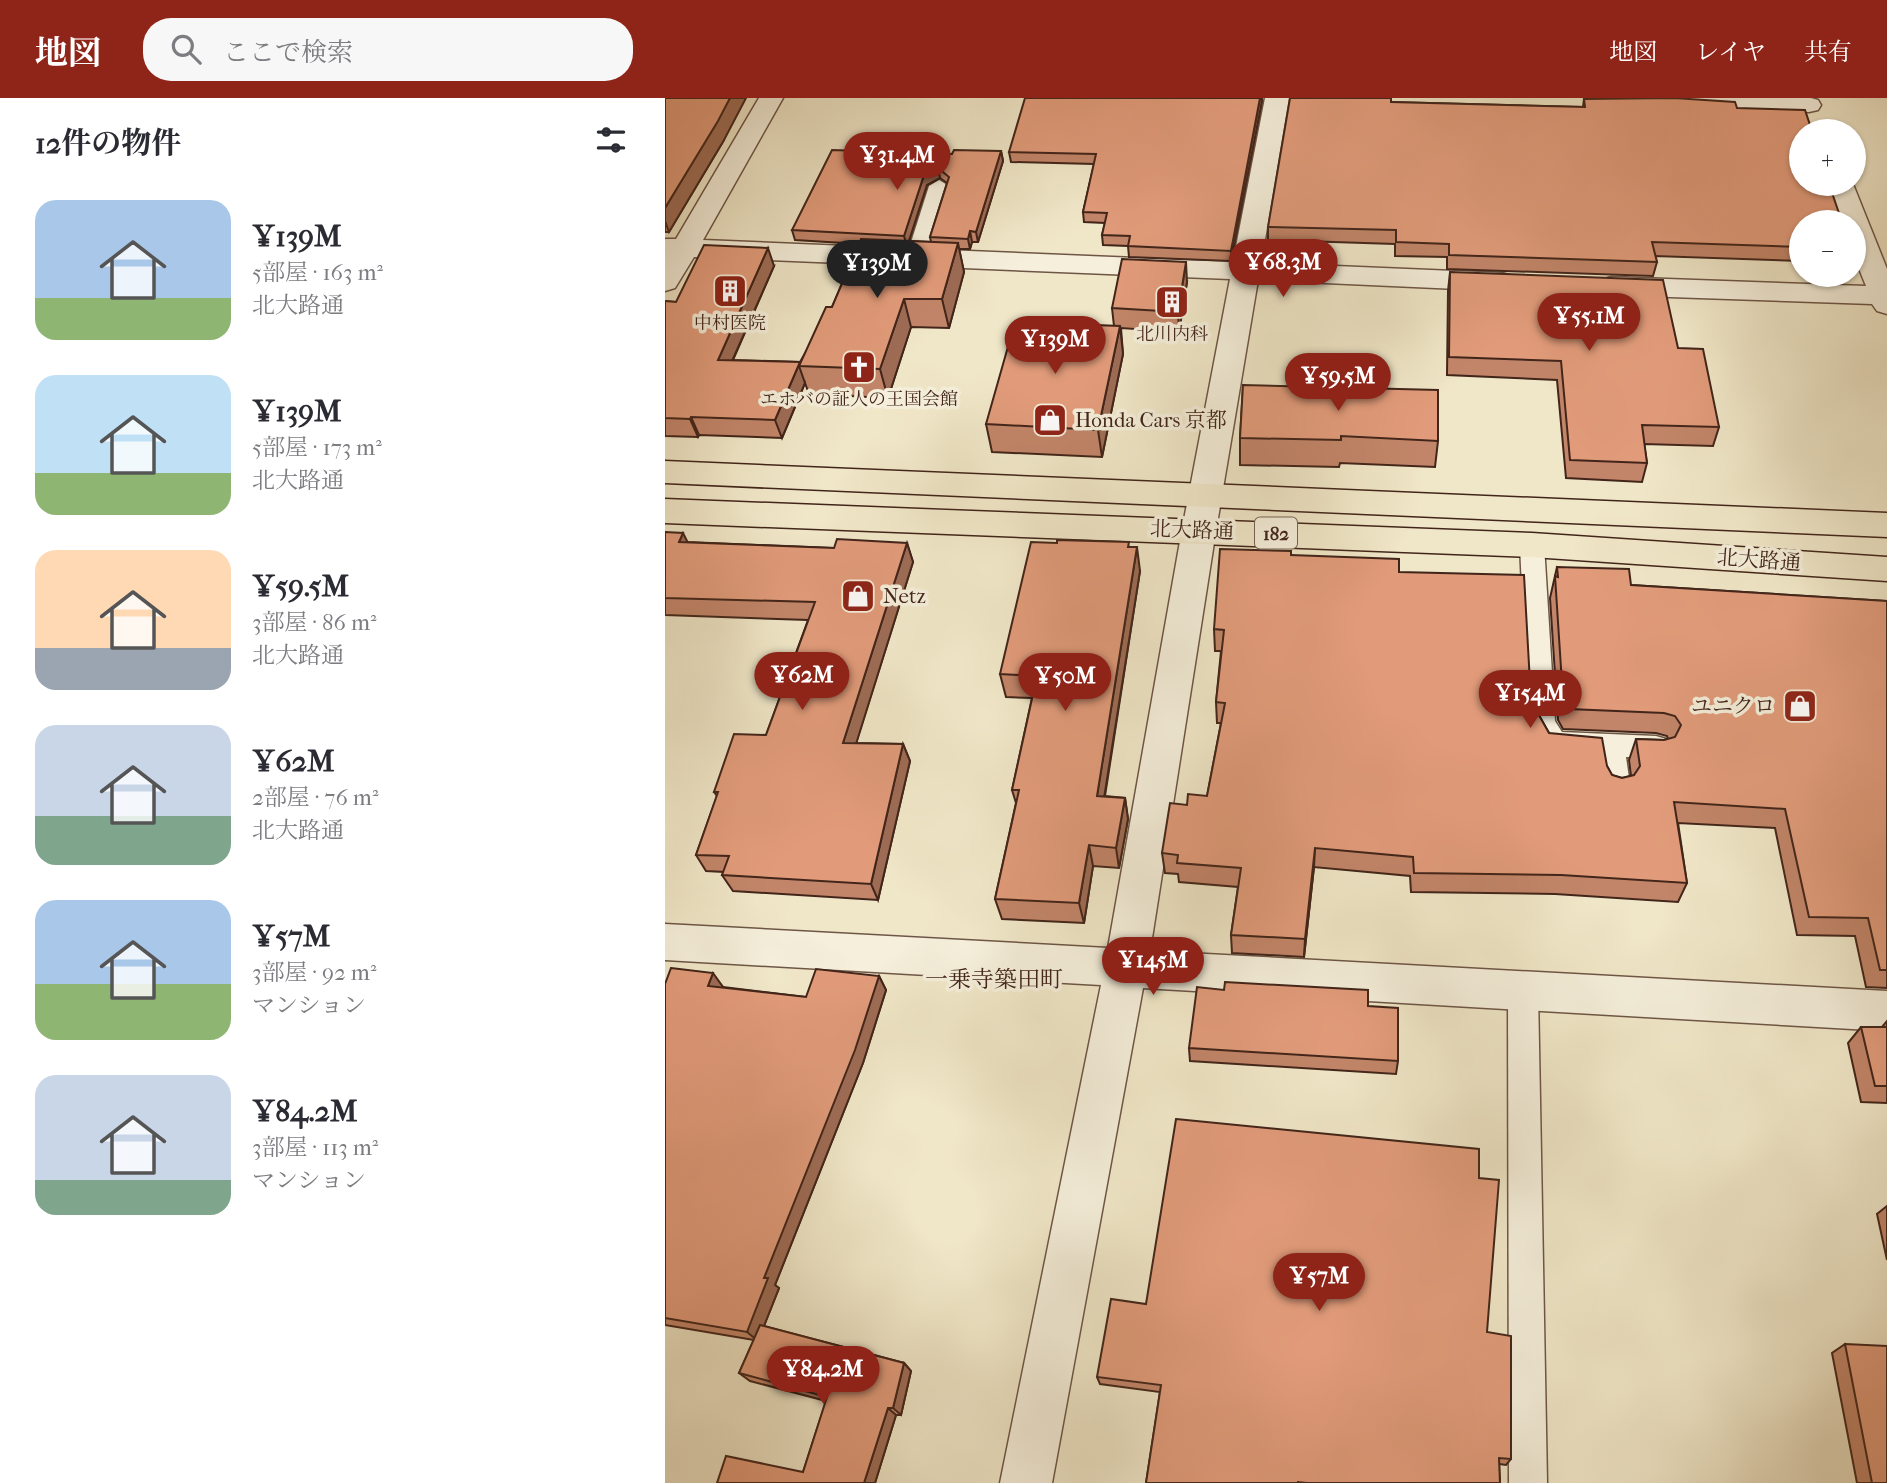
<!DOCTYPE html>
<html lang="ja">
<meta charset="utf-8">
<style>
:root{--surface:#fff;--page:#f7f7f7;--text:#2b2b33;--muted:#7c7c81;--accent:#8f2418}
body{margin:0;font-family:"IM FELL French Canon","Noto Serif JP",serif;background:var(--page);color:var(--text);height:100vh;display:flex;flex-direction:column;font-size:26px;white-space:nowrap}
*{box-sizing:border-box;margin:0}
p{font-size:23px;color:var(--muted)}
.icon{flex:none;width:38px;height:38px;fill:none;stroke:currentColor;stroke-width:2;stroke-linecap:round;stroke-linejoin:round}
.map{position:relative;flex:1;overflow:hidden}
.drawer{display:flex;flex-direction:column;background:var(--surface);width:665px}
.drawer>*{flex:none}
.controls{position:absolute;left:1124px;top:21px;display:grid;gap:14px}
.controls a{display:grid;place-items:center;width:77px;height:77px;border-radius:50%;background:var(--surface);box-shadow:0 2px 5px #0004;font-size:35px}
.price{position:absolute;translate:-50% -60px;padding:0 16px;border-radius:24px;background:var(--accent);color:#fff;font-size:23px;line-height:46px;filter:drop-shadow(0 2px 4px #0008)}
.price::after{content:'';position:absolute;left:50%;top:42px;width:21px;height:16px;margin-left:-10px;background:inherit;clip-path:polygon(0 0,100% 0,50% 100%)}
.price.current{background:#222;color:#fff}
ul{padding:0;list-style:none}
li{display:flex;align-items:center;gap:21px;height:175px;padding:0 35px}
li span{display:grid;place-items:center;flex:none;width:196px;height:140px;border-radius:21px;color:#555}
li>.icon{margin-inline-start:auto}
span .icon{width:84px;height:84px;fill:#fffc;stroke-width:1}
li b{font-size:30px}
h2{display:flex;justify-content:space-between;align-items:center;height:84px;padding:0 35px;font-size:30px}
header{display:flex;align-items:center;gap:42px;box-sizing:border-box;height:98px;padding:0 35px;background:var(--accent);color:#fff}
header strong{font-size:33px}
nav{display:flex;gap:38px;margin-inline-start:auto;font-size:24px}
.search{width:490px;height:63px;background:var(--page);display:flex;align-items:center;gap:18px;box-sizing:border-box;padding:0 24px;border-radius:28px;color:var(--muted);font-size:26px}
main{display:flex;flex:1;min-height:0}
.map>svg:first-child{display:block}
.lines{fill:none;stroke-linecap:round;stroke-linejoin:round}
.service-casing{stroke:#6e5646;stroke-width:3}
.minor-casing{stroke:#6e5646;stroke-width:3}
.primary-casing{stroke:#42251a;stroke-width:3}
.service{fill:#f5efdb;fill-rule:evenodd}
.minor{fill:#f5efdb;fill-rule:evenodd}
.primary{fill:#f0e7c8;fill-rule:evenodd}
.wall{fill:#c28569;stroke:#42251a;stroke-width:2;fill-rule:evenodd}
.shaded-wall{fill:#9e6c55;stroke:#42251a;stroke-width:2}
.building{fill:#e19b7a;stroke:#42251a;stroke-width:2}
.labels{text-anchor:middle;stroke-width:7;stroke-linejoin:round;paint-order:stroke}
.far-poi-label{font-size:18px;fill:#42251a;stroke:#f5efdb}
.shield{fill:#f5efdb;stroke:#786254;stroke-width:2}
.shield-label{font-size:19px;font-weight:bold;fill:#42251a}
.poi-label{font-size:21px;fill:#42251a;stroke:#f5efdb;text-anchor:start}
.street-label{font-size:21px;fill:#42251a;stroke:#f5efdb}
.neighbourhood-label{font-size:23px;fill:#42251a;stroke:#f5efdb}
</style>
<header>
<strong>地図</strong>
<div class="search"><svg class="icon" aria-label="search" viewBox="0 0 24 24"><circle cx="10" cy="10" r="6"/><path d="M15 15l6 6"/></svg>ここで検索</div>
<nav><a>地図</a><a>レイヤ</a><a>共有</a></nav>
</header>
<main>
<section class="drawer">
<h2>12件の物件<svg class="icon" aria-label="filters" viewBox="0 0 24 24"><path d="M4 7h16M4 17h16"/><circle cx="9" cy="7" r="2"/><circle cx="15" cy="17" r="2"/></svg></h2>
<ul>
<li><span style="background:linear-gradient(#a9c7e8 70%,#8fb573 0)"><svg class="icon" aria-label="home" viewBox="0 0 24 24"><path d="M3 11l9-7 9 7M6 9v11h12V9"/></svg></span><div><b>¥139M</b><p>5部屋 · 163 m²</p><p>北大路通</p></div></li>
<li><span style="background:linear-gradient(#bfe0f5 70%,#8fb573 0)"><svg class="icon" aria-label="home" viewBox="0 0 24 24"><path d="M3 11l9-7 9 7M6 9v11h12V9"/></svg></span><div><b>¥139M</b><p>5部屋 · 173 m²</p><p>北大路通</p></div></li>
<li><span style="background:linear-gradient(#ffd9b3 70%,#9aa5b1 0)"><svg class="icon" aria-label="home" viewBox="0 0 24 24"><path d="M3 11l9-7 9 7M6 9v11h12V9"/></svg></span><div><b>¥59.5M</b><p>3部屋 · 86 m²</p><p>北大路通</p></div></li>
<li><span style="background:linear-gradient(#c9d6e8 65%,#7fa58c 0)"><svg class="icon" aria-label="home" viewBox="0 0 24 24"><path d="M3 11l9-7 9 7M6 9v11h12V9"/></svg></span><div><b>¥62M</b><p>2部屋 · 76 m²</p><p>北大路通</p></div></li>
<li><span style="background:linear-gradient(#a9c7e8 60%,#8fb573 0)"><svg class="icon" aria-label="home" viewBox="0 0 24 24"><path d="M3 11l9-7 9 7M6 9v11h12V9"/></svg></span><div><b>¥57M</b><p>3部屋 · 92 m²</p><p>マンション</p></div></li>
<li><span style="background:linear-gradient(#c9d6e8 75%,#7fa58c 0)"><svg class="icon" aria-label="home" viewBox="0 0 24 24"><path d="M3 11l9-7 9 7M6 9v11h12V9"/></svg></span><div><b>¥84.2M</b><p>3部屋 · 113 m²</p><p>マンション</p></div></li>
</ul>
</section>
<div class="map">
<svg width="1222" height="1385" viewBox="0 0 1222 1385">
<rect width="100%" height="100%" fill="#f0e7c8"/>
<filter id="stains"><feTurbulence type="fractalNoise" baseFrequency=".00286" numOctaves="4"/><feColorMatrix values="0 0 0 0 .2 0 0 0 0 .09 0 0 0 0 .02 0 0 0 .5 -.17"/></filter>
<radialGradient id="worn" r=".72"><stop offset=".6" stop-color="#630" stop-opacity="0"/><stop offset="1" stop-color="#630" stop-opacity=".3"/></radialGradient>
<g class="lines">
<g class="service-casing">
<g id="service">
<path d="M274,82L284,88L261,160L258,164H244L241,160L264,88Z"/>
<path d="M867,438L876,441L879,447L890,623L897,634L991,638L1001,641L1005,649L1001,657L991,660L961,659L965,687L961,695L951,698L941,695L937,687L933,658L889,656L879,653L863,623L855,447L858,441Z"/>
<path d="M858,879L869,883L873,893L882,1385H844L843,893L847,883Z"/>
</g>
</g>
<g class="minor-casing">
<g id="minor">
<path d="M94,0H118L38,142L568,164L600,0H624L596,165L837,175L847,178L851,184L847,190L837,193L593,182L551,432L485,853L1222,893V933L478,890L387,1385H335L436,887L0,862V826L443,850L517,432L565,181L29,159L10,190L0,193V141H11Z"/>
<path d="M922,0H1146L1153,2L1156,7L1153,12L1144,14L934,7L925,5Z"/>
<path d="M1162,86H1188L1222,171V216L1212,213L1207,206L946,197L936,194L932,188L936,182L946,179L1201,188L1188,156V124H1176Z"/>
</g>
</g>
<g class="primary-casing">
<g id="primary">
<path d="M0,363L1222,415V439L0,385Z"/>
<path d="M0,401L867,435L1222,459V483L867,459L0,425Z"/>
</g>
</g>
<use href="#service" class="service"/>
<use href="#minor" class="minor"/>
<use href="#primary" class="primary"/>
</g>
<g class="wall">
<path d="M0,0L59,42L4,134H0Z"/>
<path d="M929,0H1009L1072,10L1136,124V163L990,158L992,164L988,178L782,171V159L730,158V146L603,142V129L726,4L918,9L919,1H929Z"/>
<path d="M597,3L566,163L464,159L463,148L438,147L437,137L440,125L419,124L418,114L429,66L346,64L344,54Z"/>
<path d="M336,53L338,63L313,144H307L305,151H294L299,174L284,230L246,229L223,300L144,296L140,285L117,340L34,337L33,339L0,338V203L11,204L109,168L68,262L135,264L167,209L194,146L130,142L127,132L287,56ZM275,80L282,85L265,139L266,144L244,143L262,87Z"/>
<path d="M785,174L1013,250L1054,329L1048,348L979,346L982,365L977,384L901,380L892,282L782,277L783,193Z"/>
<path d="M522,184L514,234L456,230L458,256L437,359L327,354L321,326L449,228L447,210Z"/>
<path d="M578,287L773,343L770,369L675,365L674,369L575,367V340Z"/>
<path d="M0,434L22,444L169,450L242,445L248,464L191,645L238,646L245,663L213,802L68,793L57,777L59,774L41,773L31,757L52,698L49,694L101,637L143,522L0,517Z"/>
<path d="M464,449L475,473L440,698L460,700L463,721L454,770L428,768L419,825L337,821L330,801L351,705L347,692L367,600L341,599L335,576Z"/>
<path d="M626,457L734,474L866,603L884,635L942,668L947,677L957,680L966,678L964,662L971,641L999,642L1003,641L1002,638L991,635L898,631L893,622L885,500L892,469L966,487L1222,503V890L1201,889L1190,838L1132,837L1110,730L1013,725L1022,785L1013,804L890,796L746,794L745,778L649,769L639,859L567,855L566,837L573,789L514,784L513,776L500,775L497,755L522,707L542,698L556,625H552L551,604L556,553H550L549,531Z"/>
<path d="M214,878L221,892L198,965L110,1187L114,1190L99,1228L239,1265L246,1273L236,1317H231L210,1385H52L138,1374L161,1303L85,1283L74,1275L89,1242L0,1227V886L58,889L141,899Z"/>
<path d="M703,908L733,963L731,976L525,963L524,950Z"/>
<path d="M1222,923V1005L1196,1004L1183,945L1196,929H1217Z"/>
<path d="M814,1080L822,1234L846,1361L841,1367L834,1366L835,1385H481L495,1294L435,1286L432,1279L481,1206Z"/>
<path d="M1222,1108V1162L1212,1116Z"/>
<path d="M1180,1246L1222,1385H1192L1167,1255Z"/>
</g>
<g class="shaded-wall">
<path d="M65,0H81L59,42L4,134L0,123V110Z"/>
<path d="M595,0H597V3L566,163V153Z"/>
<path d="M336,53L338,63L313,144L311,134Z"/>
<path d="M273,70L275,80L262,87L242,149L239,138L259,77Z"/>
<path d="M305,133L307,144L305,151L303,141Z"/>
<path d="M293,145L299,174L284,230L277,201Z"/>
<path d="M103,150L109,168L60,279L53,262Z"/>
<path d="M521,164L522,184L514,234L513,214Z"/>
<path d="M239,201L246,229L223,300L215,271Z"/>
<path d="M455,228L458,256L437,359L433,332Z"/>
<path d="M135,264L134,268L140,285L117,340L110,322Z"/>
<path d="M26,319L34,337L33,339L25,321Z"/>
<path d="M18,435L27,453L14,444Z"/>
<path d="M242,445L248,464L186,662L178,645Z"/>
<path d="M472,449L475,473L436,719L432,698Z"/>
<path d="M238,646L245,663L213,802L206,786Z"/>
<path d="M460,700L463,721L454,770L451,750Z"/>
<path d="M424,747L428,768L419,825L414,805Z"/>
<path d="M650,750L649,769L639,859L640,841Z"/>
<path d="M48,875L58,889L53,902L43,888Z"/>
<path d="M214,878L221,892L198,965L110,1187L114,1190L93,1243L82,1234L99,1180Z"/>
<path d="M239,1265L246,1273L236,1317L228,1310Z"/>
<path d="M223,1310L231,1317L210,1385H199Z"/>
</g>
<g class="building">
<path d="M0,0H65L53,23L0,110Z"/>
<path d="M360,0H595L566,153L463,148L465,138L437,137L442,115L418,114L431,56L344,54Z"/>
<path d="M625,0H726V4L920,9L919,1L1009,0L1070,4L1072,10L1140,12L1147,33H1136V86H1164L1177,124H1136V149L987,144L992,164L784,157V146L731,144V132L603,129Z"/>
<path d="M167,52L287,56L289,52L336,53L311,134L305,133L303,141L265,139L284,79L273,70L259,77L239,138L127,132Z"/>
<path d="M196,141L293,145L277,201H239L215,271L134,268L161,209H167Z"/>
<path d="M39,147L103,150L53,262L135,264L110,322L26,319L25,321L0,320V203L11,204Z"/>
<path d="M457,161L521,164L513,214L447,210Z"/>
<path d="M785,174L998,182L1013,250L1038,251L1054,329L977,327L982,365L905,362L896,263L784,259Z"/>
<path d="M350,224L455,228L433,332L321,326Z"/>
<path d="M578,287L773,292V343L676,338V342L575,340Z"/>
<path d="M0,434L18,435L14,444L169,450L172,441L242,445L178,645L238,646L206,786L57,777L64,758L31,757L53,694H49L69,636L101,637L150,504L0,500Z"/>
<path d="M392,442L464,444L463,449H472L432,698L460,700L451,750L424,747L414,805L330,801L354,692H347L372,578L335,576L366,444L392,445Z"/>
<path d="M555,451L626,453V457L734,461V474L859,477L866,603L884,635L937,640L942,668L947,677L957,680L969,677L975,668L971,641L999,642L1010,639L1016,627L1010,618L999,615L904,611L898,601L890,478L893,479L892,469L964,471L966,487L1222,503V872H1215L1203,820L1144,819L1120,711L1009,704L1022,785L896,777L749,775L748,759L650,750L640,841L566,837L576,770L512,765L513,757L497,755L505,705L522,707L523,696L542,698L560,605L551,604L559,532L549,531Z"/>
<path d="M6,870L48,875L43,888L141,899L151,871L214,878L190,952L99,1180H103L82,1234L0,1220V886Z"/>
<path d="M560,884L703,892V908L733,910V963L524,950L532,889L559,892Z"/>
<path d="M1196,929H1222V988H1210Z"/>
<path d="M511,1021L814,1051V1080L834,1082L822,1234L846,1238V1361L834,1360L835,1385H642L633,1384V1385H481L496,1287L432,1279L446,1201L481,1206Z"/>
<path d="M95,1227L239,1265L228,1310H223L199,1385H52L61,1358L138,1374L162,1299L74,1275Z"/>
<path d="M1180,1246L1222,1248V1385H1207Z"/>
</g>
<defs>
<g id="building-square" transform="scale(1.75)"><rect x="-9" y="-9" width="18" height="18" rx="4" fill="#8f2418" stroke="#f5efdb"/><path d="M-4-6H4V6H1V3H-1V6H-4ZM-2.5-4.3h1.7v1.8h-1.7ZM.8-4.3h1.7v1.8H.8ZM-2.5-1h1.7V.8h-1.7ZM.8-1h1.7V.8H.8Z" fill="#fff"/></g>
<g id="church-square" transform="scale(1.75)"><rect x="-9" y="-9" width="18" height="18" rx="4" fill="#8f2418" stroke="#f5efdb"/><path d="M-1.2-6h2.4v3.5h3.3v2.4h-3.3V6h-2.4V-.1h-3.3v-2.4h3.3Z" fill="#fff"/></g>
<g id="shop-square" transform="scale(1.75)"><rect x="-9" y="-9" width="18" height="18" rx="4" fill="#8f2418" stroke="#f5efdb"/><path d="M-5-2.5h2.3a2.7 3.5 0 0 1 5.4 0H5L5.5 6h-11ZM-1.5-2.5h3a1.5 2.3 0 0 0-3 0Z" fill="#fff"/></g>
</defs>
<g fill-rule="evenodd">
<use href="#building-square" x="65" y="193"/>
<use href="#building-square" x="507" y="204"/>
<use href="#church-square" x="194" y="269"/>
<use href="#shop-square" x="385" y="322"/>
<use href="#shop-square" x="193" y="498"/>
<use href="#shop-square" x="1135" y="608"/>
</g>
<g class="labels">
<g class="far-poi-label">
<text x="65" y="231">中村医院</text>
<text x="507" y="242">北川内科</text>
<text x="194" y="307">エホバの証人の王国会館</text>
</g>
<rect class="shield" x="590" y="419.5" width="42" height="31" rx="5"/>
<g class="shield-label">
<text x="611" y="442">182</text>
</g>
<g class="poi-label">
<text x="410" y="329">Honda Cars 京都</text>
<text x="218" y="505">Netz</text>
<text x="1110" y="615" text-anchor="end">ユニクロ</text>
</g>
<g class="street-label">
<text transform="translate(527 432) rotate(2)" y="7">北大路通</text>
<text transform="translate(1094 462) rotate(4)" y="7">北大路通</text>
</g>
<g class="neighbourhood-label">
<text x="329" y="889">一乗寺築田町</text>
</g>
</g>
<rect width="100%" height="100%" filter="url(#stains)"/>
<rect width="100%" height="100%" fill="url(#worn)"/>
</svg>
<div class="controls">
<a>+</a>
<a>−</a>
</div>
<b class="price" style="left:232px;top:94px">¥31.4M</b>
<b class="price" style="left:618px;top:201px">¥68.3M</b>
<b class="price current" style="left:212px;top:202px">¥139M</b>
<b class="price" style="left:924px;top:255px">¥55.1M</b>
<b class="price" style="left:390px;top:278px">¥139M</b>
<b class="price" style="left:673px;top:315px">¥59.5M</b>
<b class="price" style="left:137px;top:614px">¥62M</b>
<b class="price" style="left:400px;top:615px">¥50M</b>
<b class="price" style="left:865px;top:632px">¥154M</b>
<b class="price" style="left:488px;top:899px">¥145M</b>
<b class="price" style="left:654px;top:1215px">¥57M</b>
<b class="price" style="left:158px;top:1308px">¥84.2M</b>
</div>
</main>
